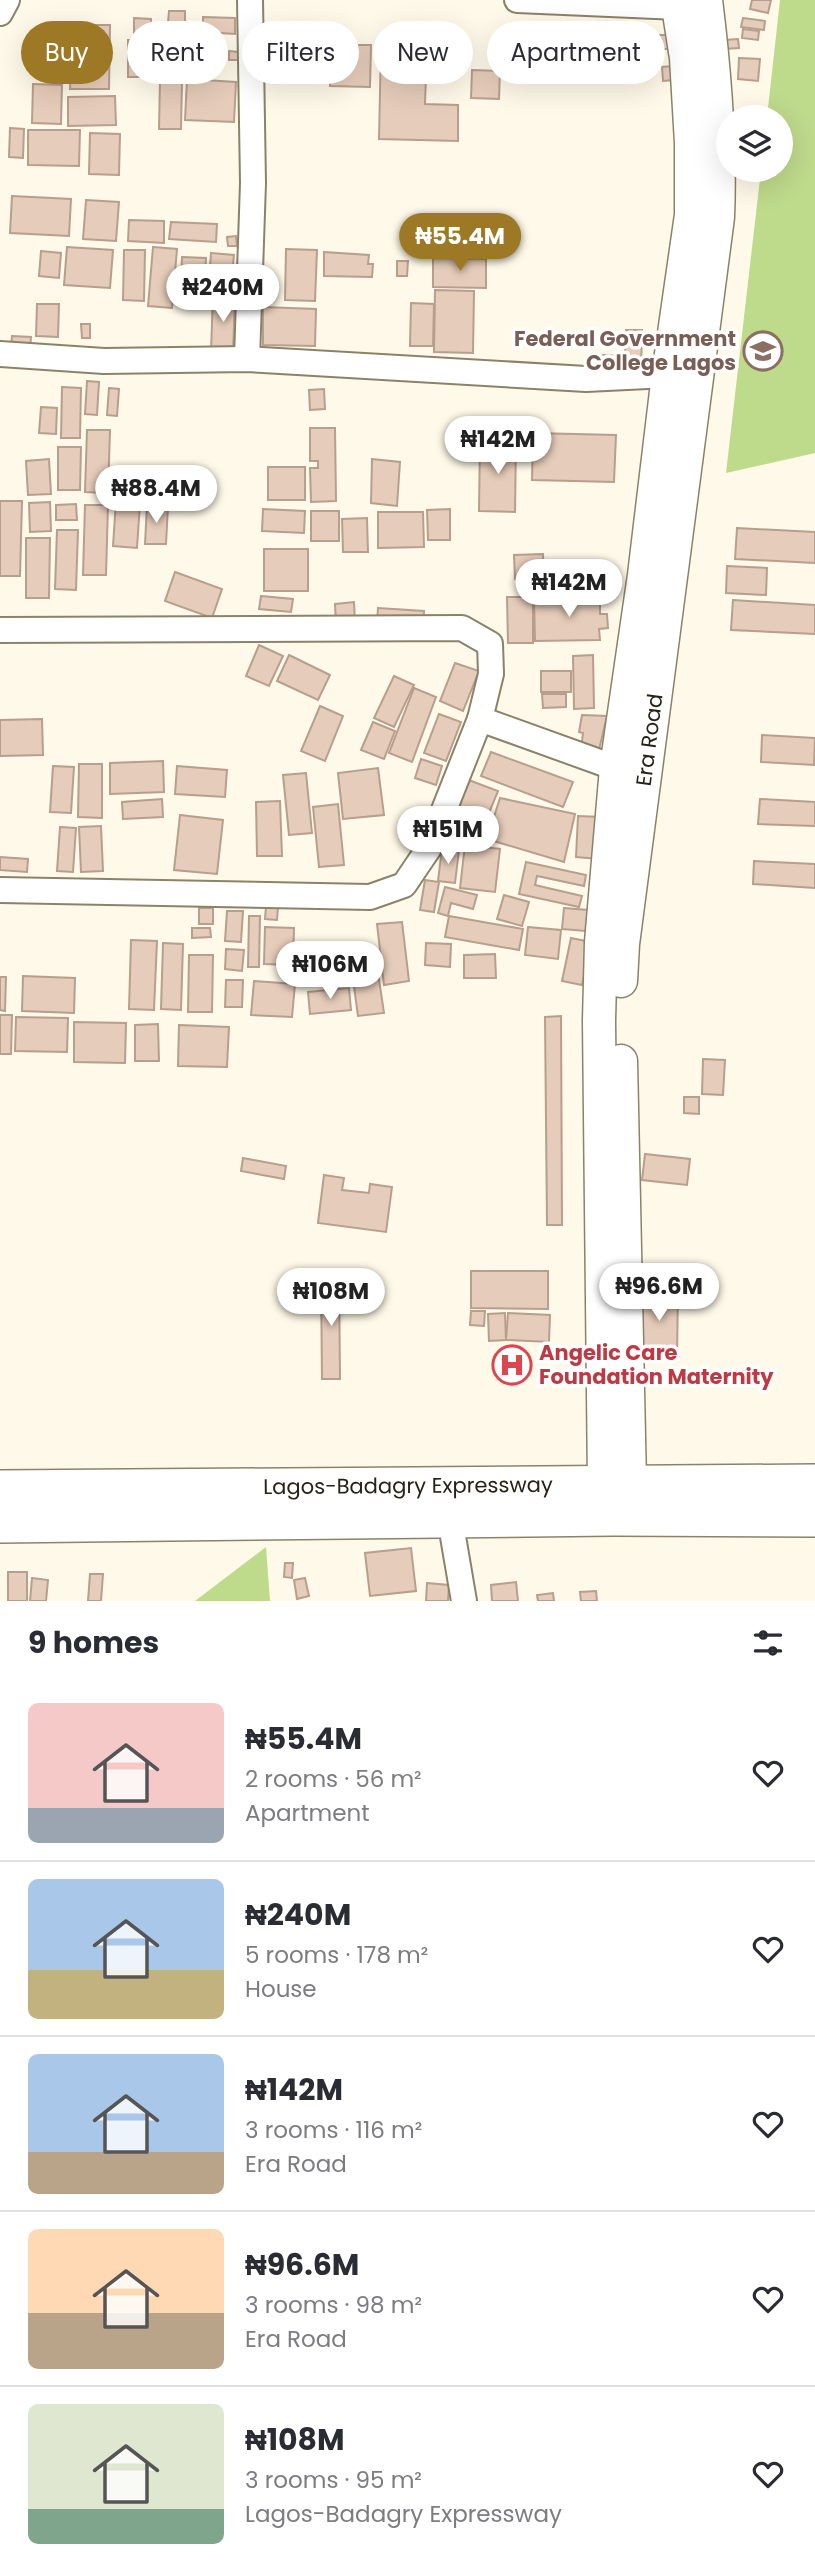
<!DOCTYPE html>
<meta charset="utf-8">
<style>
:root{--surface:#fff;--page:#f2f2f3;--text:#2b2b33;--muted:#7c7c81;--line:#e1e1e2;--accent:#9e7925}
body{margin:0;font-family:Poppins,sans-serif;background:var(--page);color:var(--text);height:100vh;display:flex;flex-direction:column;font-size:26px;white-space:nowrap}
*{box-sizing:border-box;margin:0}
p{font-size:23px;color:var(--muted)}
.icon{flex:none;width:38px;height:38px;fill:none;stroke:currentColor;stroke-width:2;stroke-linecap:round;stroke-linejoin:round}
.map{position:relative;height:1601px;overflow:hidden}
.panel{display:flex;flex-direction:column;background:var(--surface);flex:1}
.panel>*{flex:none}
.banner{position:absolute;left:21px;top:21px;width:774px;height:63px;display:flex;gap:14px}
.controls{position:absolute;left:716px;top:105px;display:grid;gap:14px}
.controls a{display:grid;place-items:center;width:77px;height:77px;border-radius:50%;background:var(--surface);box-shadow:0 7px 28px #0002;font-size:35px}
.price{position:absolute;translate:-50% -60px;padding:0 16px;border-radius:24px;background:#fff;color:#222;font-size:23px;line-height:46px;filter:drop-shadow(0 2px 4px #0008)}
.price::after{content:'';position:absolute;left:50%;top:42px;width:21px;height:16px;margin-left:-10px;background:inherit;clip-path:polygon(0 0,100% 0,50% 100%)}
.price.on{background:var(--accent);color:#fff}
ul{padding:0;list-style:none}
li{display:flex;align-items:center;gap:21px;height:175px;padding:0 28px}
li+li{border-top:2px solid var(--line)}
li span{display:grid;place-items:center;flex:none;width:196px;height:140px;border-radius:10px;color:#555}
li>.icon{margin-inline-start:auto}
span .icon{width:84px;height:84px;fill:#fffc;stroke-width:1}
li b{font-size:30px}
h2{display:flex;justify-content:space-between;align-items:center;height:84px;padding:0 28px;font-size:30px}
.tag{padding:0 24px;border-radius:32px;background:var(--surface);box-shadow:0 7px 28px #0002;font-size:24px;line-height:63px}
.tag.on{background:var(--accent);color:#fff}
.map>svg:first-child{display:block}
.green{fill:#beda8b}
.building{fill:#e6ccba;stroke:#b79e8d;stroke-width:2}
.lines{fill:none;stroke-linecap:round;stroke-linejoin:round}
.minor-casing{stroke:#8a8369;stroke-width:28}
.major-casing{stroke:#8a8369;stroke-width:35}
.highway-casing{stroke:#8a8369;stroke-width:40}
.minor{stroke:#fff;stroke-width:24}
.major{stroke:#fff;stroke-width:32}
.highway{stroke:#fff;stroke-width:37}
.labels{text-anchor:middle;stroke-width:7;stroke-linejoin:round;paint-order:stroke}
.education-label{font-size:21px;font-weight:bold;fill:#785e54;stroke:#fff;text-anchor:end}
.street-label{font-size:21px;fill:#252217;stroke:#fff}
.health-label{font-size:21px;font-weight:bold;fill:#be3a42;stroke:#fff;text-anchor:start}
</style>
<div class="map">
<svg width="815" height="1601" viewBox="0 0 815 1601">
<rect width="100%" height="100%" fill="#fef9e8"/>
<g class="green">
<path d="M780,0H815V453L726,473L761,170H780V117H767Z"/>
<path d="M266,1547L270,1601H195Z"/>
</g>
<g class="building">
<path d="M752,0H771L768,13L750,9Z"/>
<path d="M169,11H185V23H168Z"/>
<path d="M203,17L235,18V34L203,32Z"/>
<path d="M134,18L151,19V36H134Z"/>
<path d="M743,18L765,21L764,30L741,27Z"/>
<path d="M72,25H110L109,89H70Z"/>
<path d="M283,28L323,30L320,81L280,79Z"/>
<path d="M743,29L759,31L758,40L742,38Z"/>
<path d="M161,32L183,33L181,129H159Z"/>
<rect x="647" y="35" width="21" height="14"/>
<path d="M738,39L739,48L724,49V40Z"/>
<rect x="128" y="40" width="26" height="37"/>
<path d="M331,45H371L370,87L330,86Z"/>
<path d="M381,46L427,47L425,104L458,105V141L379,139Z"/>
<path d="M229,51L238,52V60H229Z"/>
<path d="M739,58L760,59L758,81L738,79Z"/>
<path d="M672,66L674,80L663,81L662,67Z"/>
<path d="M472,70L500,71L499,99L471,98Z"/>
<path d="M187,79L236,82L234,122L185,120Z"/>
<path d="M33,84L62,85L61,124L32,123Z"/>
<path d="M115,96L116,125L68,126V97Z"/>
<path d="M10,128L24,129L23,158L9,157Z"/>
<path d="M28,130H80L79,166L28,165Z"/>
<path d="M90,133L120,134L119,175L89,174Z"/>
<path d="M12,196L71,199L69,236L10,233Z"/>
<path d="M86,200L119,202L116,241L83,239Z"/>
<path d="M129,220L164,221V243L128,241Z"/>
<path d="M171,222L217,224L216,242L169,239Z"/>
<path d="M236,236L237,246H228L227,237Z"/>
<path d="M67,247L113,250L110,288L64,285Z"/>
<path d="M153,247L177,249L172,308L148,306Z"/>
<path d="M286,249L317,250L315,301L285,300Z"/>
<path d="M124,250H145L144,301L123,300Z"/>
<path d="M41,251L61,253L59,278L39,276Z"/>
<path d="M324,252L369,255L368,264H373L372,277L324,276Z"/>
<path d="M211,253L234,255L231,283L209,281Z"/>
<path d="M182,257L206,258L203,305L180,304Z"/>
<path d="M433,258L486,259V288L433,287Z"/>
<path d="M397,261H408L407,276H397Z"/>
<path d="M435,290L474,291L473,353L434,352Z"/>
<path d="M213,294L235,295L233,353L211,352Z"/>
<path d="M411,303L434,304L433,346H410Z"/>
<path d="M37,304H59L58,337L36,336Z"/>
<path d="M263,307L316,309L315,346L263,345Z"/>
<path d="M81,324H90V338H82Z"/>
<path d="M626,330H642L641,372L601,371V355L625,356Z"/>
<path d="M12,336L31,337L30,350L11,348Z"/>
<path d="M87,381L99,382L97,415L85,414Z"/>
<path d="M62,387L81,388L80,438H61Z"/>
<path d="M109,388L119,389L117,416L107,415Z"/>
<path d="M324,389L325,409L310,410L309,390Z"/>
<path d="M41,407L57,408L56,434L39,433Z"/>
<path d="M310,428H335L336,501L311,502L310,468H318V461H310Z"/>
<path d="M87,430H110L108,493L85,492Z"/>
<path d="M533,433L616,435L614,482L532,480Z"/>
<path d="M480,440L516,441L515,512L479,511Z"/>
<path d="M58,447H81L80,490H58Z"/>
<path d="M49,459L51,494L28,495L26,461Z"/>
<path d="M372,459L400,462L397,506L371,503Z"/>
<rect x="268" y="467" width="37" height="33"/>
<path d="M0,501H22L20,576H0Z"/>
<path d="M116,501L140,503L137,548L113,546Z"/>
<path d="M50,502L51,531L30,532L29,503Z"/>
<path d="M76,504L77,520H56V505Z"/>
<path d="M85,505H108L106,575H83Z"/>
<path d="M147,505L168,506L166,544H145Z"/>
<path d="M263,509L305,511L304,533L262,531Z"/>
<path d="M450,509V540H428L427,510Z"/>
<rect x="311" y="511" width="28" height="30"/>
<path d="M378,512H423L424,547L378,548Z"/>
<path d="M367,518L368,552H343L342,519Z"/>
<path d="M737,528L815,532V563L735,559Z"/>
<path d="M57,530H78L76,590L55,589Z"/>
<path d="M26,538H50L49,598H26Z"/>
<rect x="264" y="549" width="44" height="42"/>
<path d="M543,554L544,578L515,579L514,555Z"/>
<path d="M727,566L767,568L766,595L726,593Z"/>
<path d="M175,572L222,589L212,618L165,601Z"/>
<path d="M261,596L293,599L291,612L259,609Z"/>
<path d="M507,597H533V643H508Z"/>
<path d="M600,597V614H607L608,628L599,629L600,640L535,641L534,598Z"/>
<path d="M733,600L815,605V634L731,630Z"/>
<path d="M354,602L355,623L336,624L335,604Z"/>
<path d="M378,608L424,611L423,626L377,623Z"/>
<path d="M259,645L283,656L269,686L246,676Z"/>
<path d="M289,655L330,675L318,700L277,681Z"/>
<path d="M593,655L594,708L574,709L573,656Z"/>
<path d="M455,663L479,671L463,711L440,701Z"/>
<rect x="541" y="671" width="30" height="21"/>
<path d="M394,676L414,685L394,727L374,718Z"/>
<path d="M414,688L436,697L412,762L389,753Z"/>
<path d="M542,694H566V707L543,708Z"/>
<path d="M320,706L343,716L325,761L301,751Z"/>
<path d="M439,714L461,722L446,761L424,753Z"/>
<path d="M582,715L607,716L598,754L581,749L583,733L579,732Z"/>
<path d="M42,719L43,755L0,756V720Z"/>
<path d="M373,722L395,731L384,759L361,750Z"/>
<path d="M762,735L815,738L814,765L761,762Z"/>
<path d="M491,752L573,782L563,807L481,776Z"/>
<path d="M421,759L442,766L436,785L415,778Z"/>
<path d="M163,761L164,792L110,794V763Z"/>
<path d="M79,764H102V818L78,817Z"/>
<path d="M53,766L74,767L71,813L50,812Z"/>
<path d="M177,766L227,770L225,797L175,794Z"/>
<path d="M378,768L384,815L343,819L338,773Z"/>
<path d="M306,773L312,833L289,835L283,775Z"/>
<path d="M466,779L498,791L485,823L453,811Z"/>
<path d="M500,798L575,814L564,862L487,839Z"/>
<path d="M162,799L163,817L123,819L122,802Z"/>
<path d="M760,799L815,802V826L758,824Z"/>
<path d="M280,801L282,856H257L256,802Z"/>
<path d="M338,804L344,865L319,867L313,807Z"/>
<path d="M180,815L223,820L217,874L174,870Z"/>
<path d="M578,816L601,817L599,859L576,857Z"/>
<path d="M101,826L103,871L81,872L79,827Z"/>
<path d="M60,827L76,828L73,872L57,871Z"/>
<path d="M465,845L500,849L495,892L460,888Z"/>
<path d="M442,848L459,850L455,883L438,881Z"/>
<path d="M0,857L28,859L27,872L0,870Z"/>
<path d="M754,861L815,864V888L753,884Z"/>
<path d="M526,862L586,875L584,886L537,876L535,885L582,896L579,907L519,894Z"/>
<path d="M425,880L439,882L434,912L420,910Z"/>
<path d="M445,887L477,895L473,909L451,903L448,916L438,913Z"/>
<path d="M504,895L529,902L522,926L497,919Z"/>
<path d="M266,906L278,907L277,920L265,919Z"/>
<rect x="199" y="908" width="14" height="16"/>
<path d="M564,908L588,910L586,931L562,929Z"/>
<path d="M227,911H243L241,942L225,941Z"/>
<path d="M249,916H260L259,967H248Z"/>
<path d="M449,916L523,929L519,950L445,937Z"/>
<path d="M402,922L409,981L384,985L377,924Z"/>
<path d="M265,927L294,928L293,965L264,964Z"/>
<path d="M528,927L561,930L558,959L525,955Z"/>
<path d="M192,928H210L211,937L192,938Z"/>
<path d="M571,938L591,942L582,985L562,981Z"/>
<path d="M131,940L157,941L154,1010L129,1009Z"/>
<path d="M163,943L183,944L181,1010L161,1009Z"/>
<path d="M426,943L451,944L450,967L425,965Z"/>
<path d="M226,949L244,950L242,971L225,969Z"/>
<path d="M375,953L384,1013L358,1016L350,957Z"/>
<path d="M495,954L496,978H464V955Z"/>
<path d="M189,955H213L212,1012H188Z"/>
<path d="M23,976L75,978L74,1013L22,1011Z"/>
<path d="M0,977H6L5,1011L0,1010Z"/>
<path d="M226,980H243L242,1007H225Z"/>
<path d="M254,981L295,984L292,1017L251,1015Z"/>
<path d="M349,988L351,1010L310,1014L308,992Z"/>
<path d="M0,1015H12L11,1054H0Z"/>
<path d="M561,1016L562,1225H547L545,1017Z"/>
<path d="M16,1017L68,1018L67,1052L15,1051Z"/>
<path d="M74,1022L126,1023L125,1063L74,1062Z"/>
<path d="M158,1024L159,1061H135V1025Z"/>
<path d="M179,1025L229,1027L227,1067L178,1066Z"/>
<path d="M703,1059L725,1060L723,1095L702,1094Z"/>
<path d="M684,1097H699V1114L684,1113Z"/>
<path d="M645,1154L690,1159L687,1185L642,1180Z"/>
<path d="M243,1158L286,1166L284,1179L241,1171Z"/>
<path d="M324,1175L344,1178L342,1190L369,1193L370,1184L392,1187L386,1232L318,1223Z"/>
<path d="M471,1271H548V1309L471,1308Z"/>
<path d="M321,1276H339L340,1379H322Z"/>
<path d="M641,1289H678L677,1358H641Z"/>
<path d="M471,1311H485L484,1326L470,1325Z"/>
<path d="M505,1313L506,1340L489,1341L488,1314Z"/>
<path d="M508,1313L550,1315L549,1342L506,1340Z"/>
<path d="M411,1548L416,1591L370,1596L365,1553Z"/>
<path d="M285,1563H293L292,1578L284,1577Z"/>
<rect x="8" y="1572" width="19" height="29"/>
<path d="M90,1574H103L101,1601H88Z"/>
<path d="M32,1578L48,1580L46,1601H30Z"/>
<path d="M305,1578L309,1596L297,1599L294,1580Z"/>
<path d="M516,1582L518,1601H492L491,1585Z"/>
<path d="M427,1583L449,1585L448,1601H426Z"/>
<path d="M596,1591L597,1601H581L580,1592Z"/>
<path d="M553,1593L554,1601H538L537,1595Z"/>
</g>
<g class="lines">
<g class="minor-casing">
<g id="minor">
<path d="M517,0L679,7"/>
<path d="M0,13L7,0"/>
<path d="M0,354L104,361L247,359L586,379L668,375"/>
<path d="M247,359L253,183L250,0"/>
<path d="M0,630L462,628L490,644L491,674L480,719L429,848L404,885L370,897L0,890"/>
<path d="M480,719L616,768"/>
<path d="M450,1519L464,1601"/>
</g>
</g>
<g class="major-casing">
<g id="major">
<path id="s1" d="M621,981L623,944L718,217C721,144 715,72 706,0"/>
<path d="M621,1061L630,1483"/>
<path d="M604,1485L599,1021L601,942L616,768L644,575L668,375L691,215V143L686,58L677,0"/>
</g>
</g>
<g class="highway-casing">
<g id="highway">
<path id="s2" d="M0,1489L815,1483"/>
<path d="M0,1524L613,1517L815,1518"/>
</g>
</g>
<use href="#minor" class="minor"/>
<use href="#major" class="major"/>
<use href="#highway" class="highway"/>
</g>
<defs>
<g id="school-ring" transform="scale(2.0125)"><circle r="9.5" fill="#fff" stroke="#8d6e63" stroke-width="1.5"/><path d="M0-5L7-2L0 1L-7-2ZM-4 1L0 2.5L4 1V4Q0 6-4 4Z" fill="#8d6e63"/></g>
<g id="hospital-ring" transform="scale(2.0125)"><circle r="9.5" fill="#fff" stroke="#e0444e" stroke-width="1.5"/><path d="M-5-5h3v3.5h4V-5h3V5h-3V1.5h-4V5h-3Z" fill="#e0444e"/></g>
</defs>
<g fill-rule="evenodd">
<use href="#school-ring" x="763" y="351"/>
<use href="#hospital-ring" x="512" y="1365"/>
</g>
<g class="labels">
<g class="education-label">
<text x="736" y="346">Federal Government<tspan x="736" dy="24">College Lagos</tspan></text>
</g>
<g class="street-label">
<text dy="7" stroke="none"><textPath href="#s1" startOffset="243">Era Road</textPath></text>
<text dy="7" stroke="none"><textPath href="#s2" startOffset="408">Lagos-Badagry Expressway</textPath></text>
</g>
<g class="health-label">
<text x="539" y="1360">Angelic Care<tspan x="539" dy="24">Foundation Maternity</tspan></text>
</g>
</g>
</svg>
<div class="controls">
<a><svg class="icon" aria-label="layers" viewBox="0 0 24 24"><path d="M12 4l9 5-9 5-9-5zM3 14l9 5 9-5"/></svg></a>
</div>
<b class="price on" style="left:460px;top:273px">₦55.4M</b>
<b class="price" style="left:223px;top:324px">₦240M</b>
<b class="price" style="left:498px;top:476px">₦142M</b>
<b class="price" style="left:156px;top:525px">₦88.4M</b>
<b class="price" style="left:569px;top:619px">₦142M</b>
<b class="price" style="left:448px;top:866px">₦151M</b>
<b class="price" style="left:330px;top:1001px">₦106M</b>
<b class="price" style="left:659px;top:1323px">₦96.6M</b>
<b class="price" style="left:331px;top:1328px">₦108M</b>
<div class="banner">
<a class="tag on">Buy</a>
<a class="tag">Rent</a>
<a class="tag">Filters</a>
<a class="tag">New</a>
<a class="tag">Apartment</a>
</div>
</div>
<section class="panel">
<h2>9 homes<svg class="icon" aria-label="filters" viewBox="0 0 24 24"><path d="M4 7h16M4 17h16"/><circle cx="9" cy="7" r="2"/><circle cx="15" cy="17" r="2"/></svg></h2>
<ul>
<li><span style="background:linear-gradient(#f6c9c9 75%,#9aa5b1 0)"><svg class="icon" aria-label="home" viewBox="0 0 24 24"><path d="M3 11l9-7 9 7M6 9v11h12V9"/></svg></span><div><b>₦55.4M</b><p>2 rooms · 56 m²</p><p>Apartment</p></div><svg class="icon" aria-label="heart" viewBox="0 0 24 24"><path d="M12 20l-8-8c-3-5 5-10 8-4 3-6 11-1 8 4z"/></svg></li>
<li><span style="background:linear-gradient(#a9c7e8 65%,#c2b280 0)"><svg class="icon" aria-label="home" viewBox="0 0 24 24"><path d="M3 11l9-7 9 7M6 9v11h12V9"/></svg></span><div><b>₦240M</b><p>5 rooms · 178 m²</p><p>House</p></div><svg class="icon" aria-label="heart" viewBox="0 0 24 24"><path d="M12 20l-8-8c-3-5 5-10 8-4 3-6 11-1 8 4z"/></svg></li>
<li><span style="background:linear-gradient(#a9c7e8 70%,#b9a48a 0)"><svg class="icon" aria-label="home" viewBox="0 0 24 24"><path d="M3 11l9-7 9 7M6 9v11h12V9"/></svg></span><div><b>₦142M</b><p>3 rooms · 116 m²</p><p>Era Road</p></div><svg class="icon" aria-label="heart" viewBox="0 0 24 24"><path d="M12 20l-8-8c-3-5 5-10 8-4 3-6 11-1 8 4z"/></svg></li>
<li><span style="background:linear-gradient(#ffd9b3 60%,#b9a48a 0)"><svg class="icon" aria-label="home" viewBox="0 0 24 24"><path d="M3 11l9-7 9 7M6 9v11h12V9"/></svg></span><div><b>₦96.6M</b><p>3 rooms · 98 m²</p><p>Era Road</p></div><svg class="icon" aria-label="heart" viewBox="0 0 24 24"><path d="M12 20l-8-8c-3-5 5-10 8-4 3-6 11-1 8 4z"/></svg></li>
<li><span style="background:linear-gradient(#dfe7d0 75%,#7fa58c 0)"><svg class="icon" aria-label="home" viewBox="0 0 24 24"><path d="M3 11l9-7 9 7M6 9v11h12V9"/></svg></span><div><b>₦108M</b><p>3 rooms · 95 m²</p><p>Lagos-Badagry Expressway</p></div><svg class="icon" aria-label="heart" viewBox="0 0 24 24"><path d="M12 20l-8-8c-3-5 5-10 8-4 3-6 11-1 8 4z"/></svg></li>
</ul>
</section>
